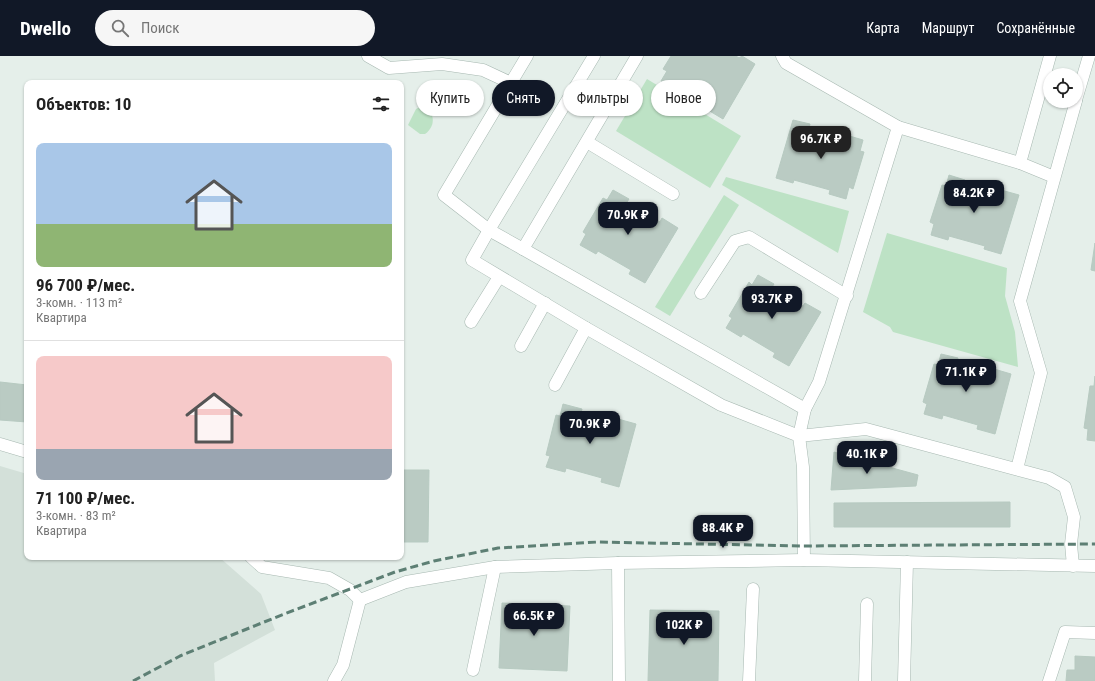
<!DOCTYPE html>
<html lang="ru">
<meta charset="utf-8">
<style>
:root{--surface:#fff;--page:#f6f6f6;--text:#222;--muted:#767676;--line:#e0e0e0;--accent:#111827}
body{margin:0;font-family:"Roboto Condensed",sans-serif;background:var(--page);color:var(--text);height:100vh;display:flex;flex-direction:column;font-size:15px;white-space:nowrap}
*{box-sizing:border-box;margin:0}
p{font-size:13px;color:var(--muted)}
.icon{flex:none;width:22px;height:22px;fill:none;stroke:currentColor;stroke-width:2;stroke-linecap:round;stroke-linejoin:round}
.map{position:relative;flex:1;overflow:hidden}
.sheet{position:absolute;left:24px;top:24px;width:380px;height:480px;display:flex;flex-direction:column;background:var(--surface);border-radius:8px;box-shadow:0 1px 3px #0004}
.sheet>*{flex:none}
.banner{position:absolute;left:416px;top:24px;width:380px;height:36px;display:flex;gap:8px}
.controls{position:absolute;left:1043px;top:12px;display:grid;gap:8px}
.controls a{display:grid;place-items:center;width:40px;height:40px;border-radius:50%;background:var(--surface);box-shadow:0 1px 3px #0004;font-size:20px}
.price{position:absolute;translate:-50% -34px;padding:0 9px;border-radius:8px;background:var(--accent);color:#fff;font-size:13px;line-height:26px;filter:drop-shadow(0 1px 2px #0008)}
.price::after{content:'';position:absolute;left:50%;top:24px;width:12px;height:9px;margin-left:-6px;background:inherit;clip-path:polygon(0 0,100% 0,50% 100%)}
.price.active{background:#222;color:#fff}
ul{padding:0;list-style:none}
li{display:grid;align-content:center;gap:8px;height:212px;padding:0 12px}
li+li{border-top:1px solid var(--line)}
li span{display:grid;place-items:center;height:124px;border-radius:8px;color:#555}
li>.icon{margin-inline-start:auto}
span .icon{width:72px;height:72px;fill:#fffc;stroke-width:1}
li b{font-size:17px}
h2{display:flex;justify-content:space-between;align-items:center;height:48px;padding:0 12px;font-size:17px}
.pill{padding:0 14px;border-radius:18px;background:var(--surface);box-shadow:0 1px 3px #0004;font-size:14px;line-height:36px}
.pill.active{background:var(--accent);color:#fff}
header{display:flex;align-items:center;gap:24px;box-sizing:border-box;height:56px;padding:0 20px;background:var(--accent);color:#fff}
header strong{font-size:19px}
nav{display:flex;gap:22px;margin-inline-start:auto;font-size:14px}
.search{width:280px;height:36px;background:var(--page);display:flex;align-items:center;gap:10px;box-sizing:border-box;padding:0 14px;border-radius:22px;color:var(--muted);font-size:15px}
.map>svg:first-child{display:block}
.built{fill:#d3e0d9}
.green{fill:#bde2c5}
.building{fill:#bacbc3;stroke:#b7cac1}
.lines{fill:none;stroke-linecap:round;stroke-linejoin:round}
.minor-casing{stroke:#a7b8b1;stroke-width:13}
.minor{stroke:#fff;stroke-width:12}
.rail{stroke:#5d7f74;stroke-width:3;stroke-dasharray:8 4;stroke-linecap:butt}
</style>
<header>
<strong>Dwello</strong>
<div class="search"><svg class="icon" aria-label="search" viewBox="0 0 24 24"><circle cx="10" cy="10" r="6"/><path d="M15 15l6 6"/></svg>Поиск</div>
<nav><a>Карта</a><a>Маршрут</a><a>Сохранённые</a></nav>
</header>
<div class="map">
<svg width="1095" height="625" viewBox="0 0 1095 625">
<rect width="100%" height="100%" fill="#e5efea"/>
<path class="built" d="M0,410L27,418V501H219L261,538L275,574L214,607L215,625H0Z"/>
<g class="green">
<path d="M647,23L741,80L710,132L616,75Z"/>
<path d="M443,25L455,28L458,32L448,50L445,51L441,47L439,31Z"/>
<path d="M420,51C435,52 437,70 425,78H420L408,69L416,53Z"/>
<path d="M726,121L849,155L838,197L722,129Z"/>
<path d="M724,139L739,149L670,260L655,251Z"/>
<path d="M887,177L1007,212L1005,240L1015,276L1018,311L893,276L890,271L863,256Z"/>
</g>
<g class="building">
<path d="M671,0H736L739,2L742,0L755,8L723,63L708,54L710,50L678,31L676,34L661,25L667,15L663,13Z"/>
<path d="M793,64L810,68L809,72L845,83L846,79L863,84L860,95L864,96L853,133L849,131L846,143L829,138L830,134L794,124L793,127L776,122Z"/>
<path d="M949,119L965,124L964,127L1000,137L1001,134L1019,139L1001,198L984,193L985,190L949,180L948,184L931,179L934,168L930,166L942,129L946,130Z"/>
<path d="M613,134L629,143L627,146L660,166L662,162L678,172L645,227L629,218L631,214L598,195L596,198L580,189L586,178L583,176L603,142L607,144Z"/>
<path d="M1095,187V215L1091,214Z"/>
<path d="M758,219L774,228L772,231L803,250L805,247L821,256L789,310L773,301L775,297L743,278L741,281L726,272L732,262L729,260L749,226L752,229Z"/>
<path d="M941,298L958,302L957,306L993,316L994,313L1011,318L995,378L977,373L978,369L943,359L942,363L924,358L927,348L923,346L934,308L938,309Z"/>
<path d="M1095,320V385L1087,384L1088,373L1084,372L1090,330H1094Z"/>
<path d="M0,326L27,329V366L0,364Z"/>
<path d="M563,348L582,353L581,357L617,367L618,363L636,368L619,431L601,426L602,422L566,412L565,416L546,411L550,400L546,399L556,359L560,360Z"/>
<path d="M834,396L918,419L916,430L831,434Z"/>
<path d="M401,414H429L428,486H401Z"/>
<path d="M1010,446V471H834V447Z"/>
<path d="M502,547L570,550L567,615L499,612Z"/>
<path d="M650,554L719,555L718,625H648Z"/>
<path d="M1075,600L1095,601V625H1066L1067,614H1075Z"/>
</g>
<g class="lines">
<g class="minor-casing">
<g id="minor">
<path d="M368,0L389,12L442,8L483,14L511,27"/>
<path d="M594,0L489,174L472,204L586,272L721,349L799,380L866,373L1049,422L1065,431L1074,461L1071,488L1073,510"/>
<path d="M637,0L523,193L805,353L799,380L803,411L804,504"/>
<path d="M782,0L786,7L898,71L1020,107"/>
<path d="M1050,0L1020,107L1054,121"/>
<path d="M1076,44L1089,0"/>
<path d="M587,86L673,138"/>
<path d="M523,193L489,174L444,139L527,0"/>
<path d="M701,237L735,185L749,181L847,240"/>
<path d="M471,266L499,221"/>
<path d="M521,290L545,247"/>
<path d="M555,329L586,272"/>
<path d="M805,353L819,326L898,71"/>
<path d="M0,388L27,396"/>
<path d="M1017,413L1041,317L1020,245L1076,45"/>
<path d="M251,501L262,511L329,522L350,534L360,544"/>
<path d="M618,507L619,625"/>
<path d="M360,544L406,526L495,511L618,507L804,504L1095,510"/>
<path d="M473,614L495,511"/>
<path d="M334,625L343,609L360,544"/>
<path d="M749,625L753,533"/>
<path d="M865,625L867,548"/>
<path d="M904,625L907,506"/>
<path d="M1049,625L1065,576L1095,577"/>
</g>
</g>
<use href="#minor" class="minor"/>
<path class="rail" d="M133,625L180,600L284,558L395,516L434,505L498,492L598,486L803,490L1095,488"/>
</g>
</svg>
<div class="controls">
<a><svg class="icon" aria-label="locate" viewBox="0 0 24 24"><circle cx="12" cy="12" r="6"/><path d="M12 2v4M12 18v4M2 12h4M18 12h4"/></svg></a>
</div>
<b class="price active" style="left:821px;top:104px">96.7K ₽</b>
<b class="price" style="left:974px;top:158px">84.2K ₽</b>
<b class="price" style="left:628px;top:180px">70.9K ₽</b>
<b class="price" style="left:772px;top:264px">93.7K ₽</b>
<b class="price" style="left:966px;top:337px">71.1K ₽</b>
<b class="price" style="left:590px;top:389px">70.9K ₽</b>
<b class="price" style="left:867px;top:419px">40.1K ₽</b>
<b class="price" style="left:723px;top:493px">88.4K ₽</b>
<b class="price" style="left:534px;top:581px">66.5K ₽</b>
<b class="price" style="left:684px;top:590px">102K ₽</b>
<div class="banner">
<a class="pill">Купить</a>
<a class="pill active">Снять</a>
<a class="pill">Фильтры</a>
<a class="pill">Новое</a>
</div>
<section class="sheet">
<h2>Объектов: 10<svg class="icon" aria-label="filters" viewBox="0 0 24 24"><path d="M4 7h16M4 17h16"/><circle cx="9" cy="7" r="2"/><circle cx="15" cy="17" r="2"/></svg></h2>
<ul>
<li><span style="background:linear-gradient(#a9c7e8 65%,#8fb573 0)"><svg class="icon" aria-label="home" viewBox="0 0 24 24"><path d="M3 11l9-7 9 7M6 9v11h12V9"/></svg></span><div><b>96 700 ₽/мес.</b><p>3-комн. · 113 m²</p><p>Квартира</p></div></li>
<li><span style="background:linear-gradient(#f6c9c9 75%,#9aa5b1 0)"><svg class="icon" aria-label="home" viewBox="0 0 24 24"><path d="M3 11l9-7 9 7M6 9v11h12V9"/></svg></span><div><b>71 100 ₽/мес.</b><p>3-комн. · 83 m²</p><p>Квартира</p></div></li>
</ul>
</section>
</div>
